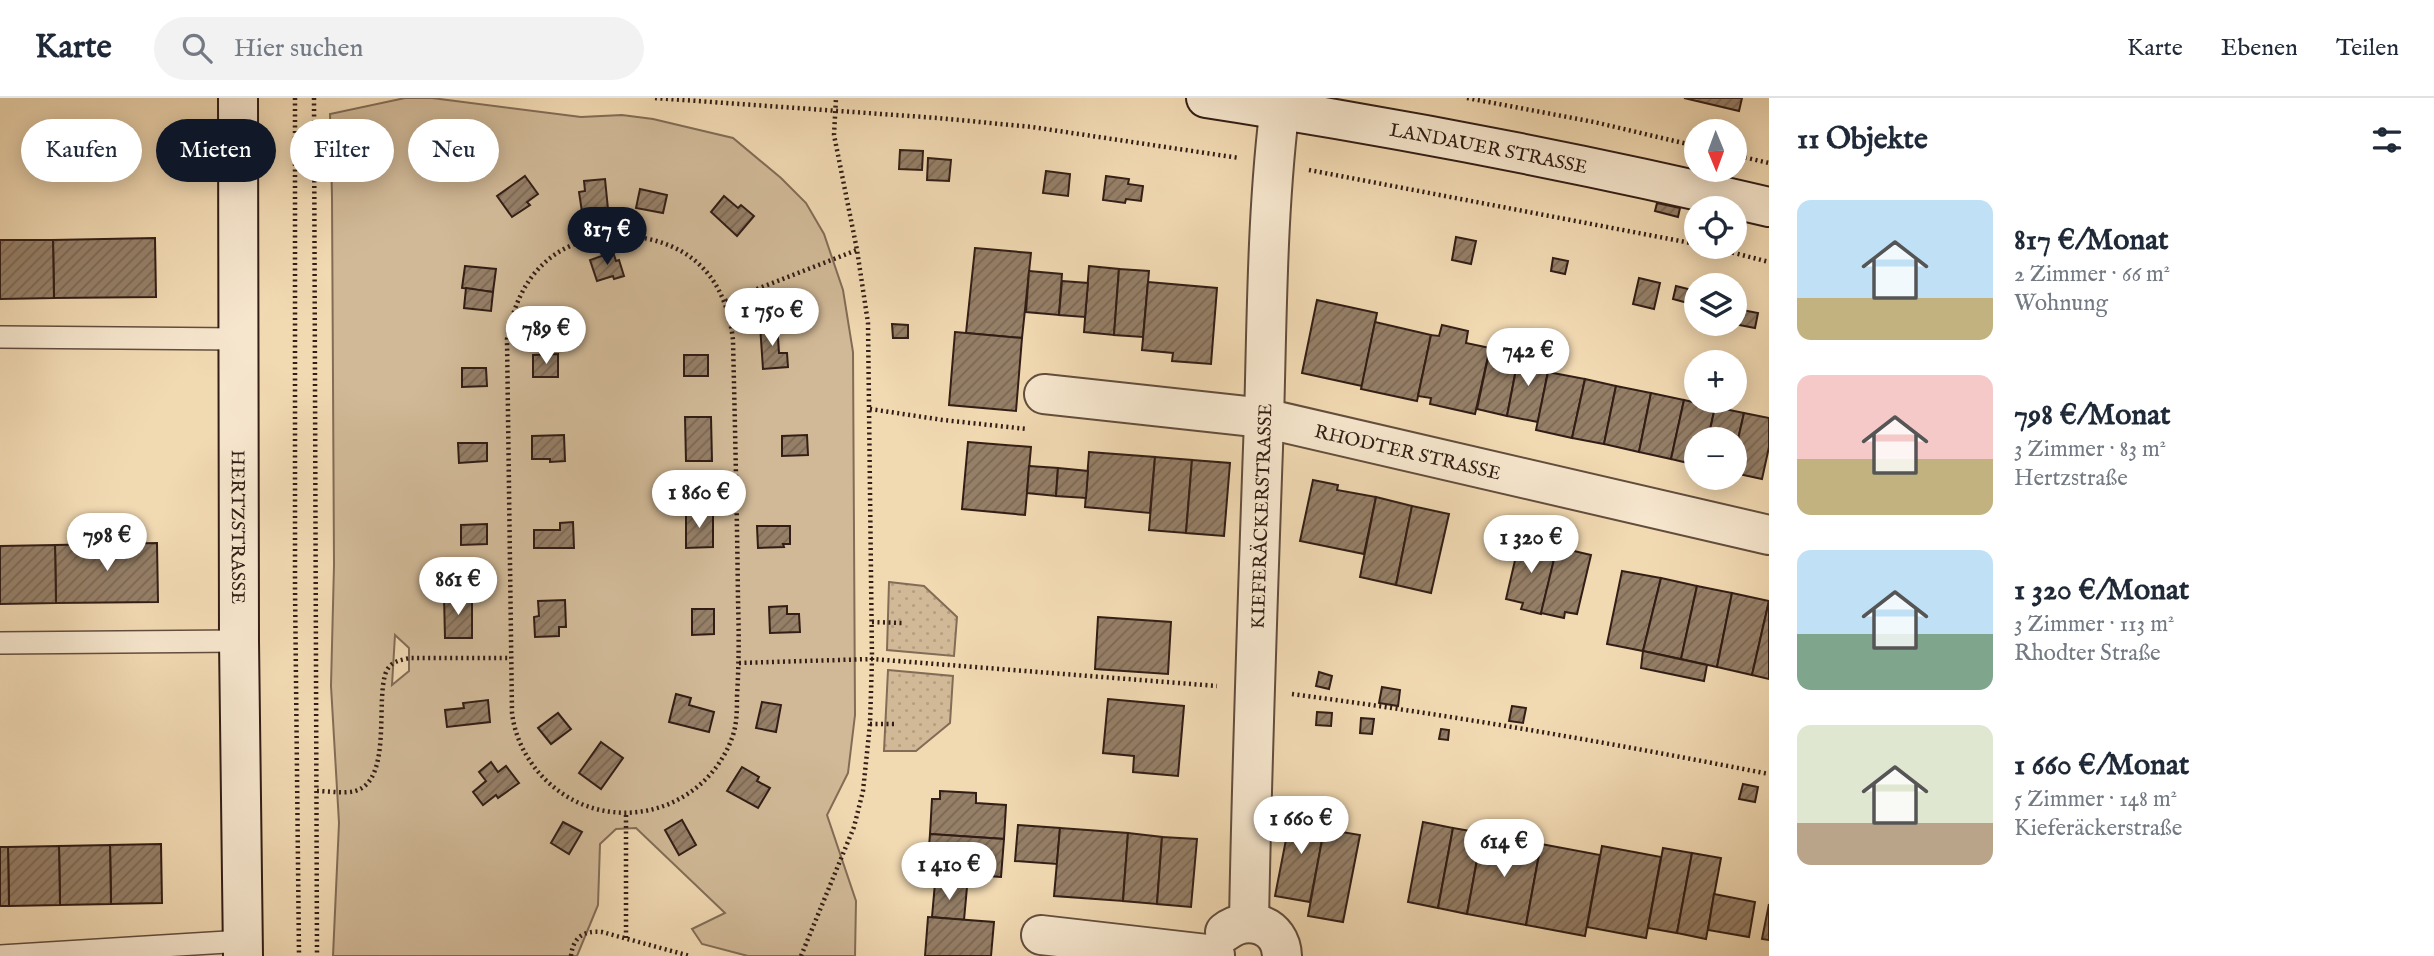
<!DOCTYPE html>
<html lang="de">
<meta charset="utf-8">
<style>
:root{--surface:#fff;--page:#f2f2f3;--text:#1f2937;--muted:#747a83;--line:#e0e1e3;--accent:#111827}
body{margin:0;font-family:"IM FELL English",serif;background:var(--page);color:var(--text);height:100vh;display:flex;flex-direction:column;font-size:26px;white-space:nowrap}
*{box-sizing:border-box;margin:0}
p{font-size:23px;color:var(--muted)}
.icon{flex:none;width:38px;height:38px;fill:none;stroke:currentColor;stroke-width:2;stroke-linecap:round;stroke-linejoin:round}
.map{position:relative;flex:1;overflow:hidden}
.drawer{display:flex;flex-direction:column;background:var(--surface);width:665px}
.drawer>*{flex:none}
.hud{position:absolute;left:21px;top:21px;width:665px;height:63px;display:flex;gap:14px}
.needle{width:46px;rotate:179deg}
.buttons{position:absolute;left:1684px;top:21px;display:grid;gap:14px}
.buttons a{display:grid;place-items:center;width:63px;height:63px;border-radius:50%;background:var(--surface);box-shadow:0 4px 18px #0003;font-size:35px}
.price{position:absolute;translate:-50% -60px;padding:0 16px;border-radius:24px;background:#fff;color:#222;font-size:23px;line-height:46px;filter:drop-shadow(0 2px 4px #0008)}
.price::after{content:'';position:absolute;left:50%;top:42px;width:21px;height:16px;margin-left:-10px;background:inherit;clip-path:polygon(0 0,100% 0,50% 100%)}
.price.current{background:var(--accent);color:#fff}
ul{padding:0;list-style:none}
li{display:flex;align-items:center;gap:21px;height:175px;padding:0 28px}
li span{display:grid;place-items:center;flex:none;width:196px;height:140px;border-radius:14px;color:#555}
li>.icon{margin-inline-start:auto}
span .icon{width:84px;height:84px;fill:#fffc;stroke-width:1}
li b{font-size:30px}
h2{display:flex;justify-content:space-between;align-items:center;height:84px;padding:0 28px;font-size:30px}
.pill{padding:0 24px;border-radius:32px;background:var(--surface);box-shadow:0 4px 18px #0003;font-size:24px;line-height:63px}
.pill.current{background:var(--accent);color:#fff}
header{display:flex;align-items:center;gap:42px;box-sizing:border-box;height:98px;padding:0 35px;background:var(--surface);border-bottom:2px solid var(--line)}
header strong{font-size:33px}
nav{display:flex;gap:38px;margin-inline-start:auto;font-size:24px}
.search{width:490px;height:63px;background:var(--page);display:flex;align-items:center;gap:18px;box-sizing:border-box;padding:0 24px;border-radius:38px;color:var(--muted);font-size:26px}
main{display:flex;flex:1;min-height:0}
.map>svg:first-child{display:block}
.green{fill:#d1b997;stroke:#826c56;stroke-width:2;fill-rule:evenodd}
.park{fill:url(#park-dots);stroke:#826c56;stroke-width:2}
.building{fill:url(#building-hatch);stroke:#321e16;stroke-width:2}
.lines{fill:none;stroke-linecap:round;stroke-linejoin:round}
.lane-casing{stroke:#624d3d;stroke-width:24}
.street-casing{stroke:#624d3d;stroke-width:42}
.secondary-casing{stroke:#321e16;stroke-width:42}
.path{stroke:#321e16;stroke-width:4.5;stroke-dasharray:2 3.5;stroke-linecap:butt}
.lane{stroke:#f6e6cd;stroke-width:21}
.street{stroke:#f6e6cd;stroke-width:38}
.secondary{stroke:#f6e6cd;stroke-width:38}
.labels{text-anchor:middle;stroke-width:6;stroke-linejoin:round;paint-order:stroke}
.street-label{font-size:19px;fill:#321e16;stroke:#f6e6cd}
</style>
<header>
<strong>Karte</strong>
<div class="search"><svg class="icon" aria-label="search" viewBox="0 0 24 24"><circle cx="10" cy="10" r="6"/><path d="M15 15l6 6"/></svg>Hier suchen</div>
<nav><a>Karte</a><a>Ebenen</a><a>Teilen</a></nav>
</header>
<main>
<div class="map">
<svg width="1769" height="858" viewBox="0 0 1769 858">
<defs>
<pattern id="park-dots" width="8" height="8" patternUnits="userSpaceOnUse" patternTransform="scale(1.75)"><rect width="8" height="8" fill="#d1b997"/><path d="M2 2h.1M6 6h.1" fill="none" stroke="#b49f81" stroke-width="1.8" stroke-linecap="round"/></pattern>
<pattern id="building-hatch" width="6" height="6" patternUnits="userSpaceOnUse" patternTransform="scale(1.75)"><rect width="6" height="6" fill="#957f67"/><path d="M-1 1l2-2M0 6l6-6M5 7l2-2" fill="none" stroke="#7a6754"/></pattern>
</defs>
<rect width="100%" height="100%" fill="#f1d9b2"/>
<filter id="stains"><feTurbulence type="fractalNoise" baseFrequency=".00286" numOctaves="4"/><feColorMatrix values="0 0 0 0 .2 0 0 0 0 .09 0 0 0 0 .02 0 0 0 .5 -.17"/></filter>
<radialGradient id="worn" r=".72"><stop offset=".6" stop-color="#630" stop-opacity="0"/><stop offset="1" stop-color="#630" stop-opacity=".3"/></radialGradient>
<path class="green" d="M405,0H432L581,19L622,17L653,21L733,40L781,80L806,105L824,136L843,192L853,254L855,617L848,675L827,717L856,803L855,858H748L702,846L692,831L725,815L636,730L616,731L600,746L598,807L577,858H333L339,725L331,588L334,467L332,99L330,16ZM395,537L409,550V573L392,587Z"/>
<g class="park">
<path d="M889,484L924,488L957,519L954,558L887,552Z"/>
<path d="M888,572L953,578L950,625L916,653H884Z"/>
</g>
<g class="building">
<path d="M1684,0H1742L1739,13Z"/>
<path d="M900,52L923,53L922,72L899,71Z"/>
<path d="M928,60L951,62L949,83L927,82Z"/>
<path d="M1046,73L1070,76L1068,98L1043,95Z"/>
<path d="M525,78L538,96L527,104L530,107L512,119L497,98Z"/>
<path d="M1106,78L1129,81L1128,86L1143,88L1141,103L1126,101L1125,105L1103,102Z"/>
<path d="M605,81L608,111L582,114L579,94L585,93L584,83Z"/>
<path d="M640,91L667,97L663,115L636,110Z"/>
<path d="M724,98L738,110L741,107L754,118L737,138L711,114Z"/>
<path d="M1657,105L1680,110L1678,119L1655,113Z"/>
<path d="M1456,139L1476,143L1471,166L1452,162Z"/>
<path d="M155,140L156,199L54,200L53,142Z"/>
<path d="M0,142H53L54,200L0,201Z"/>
<path d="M975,150L1031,155L1022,240L966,235Z"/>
<path d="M613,154L616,163L619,162L624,178L614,181L613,178L597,183L590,162Z"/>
<path d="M1553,160L1568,163L1565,176L1551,173Z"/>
<path d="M465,168L496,171L493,194L462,190Z"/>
<path d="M1089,168L1119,171L1114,237L1084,234Z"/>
<path d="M1119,171L1149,173L1143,239L1114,237Z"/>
<path d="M1029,173L1062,176L1059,217L1026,214Z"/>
<path d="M1639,180L1660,185L1654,211L1633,206Z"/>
<path d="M1062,183L1088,185L1085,219L1059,217Z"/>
<path d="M1148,184L1217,190L1211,266L1172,263L1173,255L1142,252Z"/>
<path d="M1676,188L1696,193L1695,207L1673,201Z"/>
<path d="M466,190L493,194L491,213L464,210Z"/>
<path d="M1317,202L1377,215L1362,288L1302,275Z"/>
<path d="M1737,211L1758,215L1755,230L1734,226Z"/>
<path d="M1375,224L1431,237L1417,303L1361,291Z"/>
<path d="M777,225L779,255H787L788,269L763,271L760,227Z"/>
<path d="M892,226L908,227V240H893Z"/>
<path d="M1442,227L1468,233L1466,245L1490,250L1475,316L1430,306L1431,300L1418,298L1431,237L1439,238Z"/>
<path d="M955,234L1022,240L1016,313L949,307Z"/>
<path d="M1490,250L1519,256L1507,318L1477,311Z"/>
<path d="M558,256V279H533V257Z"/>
<path d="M1519,256L1550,263L1538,324L1507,318Z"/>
<rect x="684" y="257" width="24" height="21"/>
<path d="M462,270H486L487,288L462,289Z"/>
<path d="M1548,274L1585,281L1572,340L1536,332Z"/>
<path d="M1585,281L1616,288L1604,346L1572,340Z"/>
<path d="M1616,288L1651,295L1639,354L1604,346Z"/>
<path d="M1651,295L1684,302L1671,361L1639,354Z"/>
<path d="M1684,302L1715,309L1708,341H1696V367L1671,361Z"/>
<path d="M1715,309L1744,315L1734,359V341H1708Z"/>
<path d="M1744,315L1769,320V349L1762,381L1734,375V359Z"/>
<path d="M685,319H711L712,363H686Z"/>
<path d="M564,337L565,363L550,364V361H532V338Z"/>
<path d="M807,337L808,357L782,358V338Z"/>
<path d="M968,344L1031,349L1025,417L962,411Z"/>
<path d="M458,345H487V363L459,365Z"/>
<path d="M1089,354L1155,359L1150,415L1085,409Z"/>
<path d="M1155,359L1192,362L1186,435L1149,432Z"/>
<path d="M1192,362L1230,365L1224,438L1186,435Z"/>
<path d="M1029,368L1058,370L1056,398L1027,395Z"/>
<path d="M1058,370L1088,373L1086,400L1056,398Z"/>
<path d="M1313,382L1338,387L1337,392L1376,399L1364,456L1300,443Z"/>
<path d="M1376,399L1412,408L1396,487L1360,479Z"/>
<path d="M1412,408L1449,416L1431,495L1396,487Z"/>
<path d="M686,414H713V449L686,450Z"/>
<path d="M573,424L574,450H534V432H560V425Z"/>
<path d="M487,426V446L461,447V427Z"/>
<path d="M757,428H790V446H783L784,449L758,450Z"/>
<path d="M1520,441L1557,449L1541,516L1521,511L1523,505L1506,501Z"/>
<path d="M157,445L158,504L56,505L55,447Z"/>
<path d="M55,447L56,505L0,506V448Z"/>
<path d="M1557,449L1591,457L1577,516L1565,514L1564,520L1541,515Z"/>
<path d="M1622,473L1661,480L1643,553L1607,546Z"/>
<path d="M1661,480L1697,488L1681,561L1643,553Z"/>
<path d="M1697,488L1732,495L1717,569L1681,561Z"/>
<path d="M1732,495L1769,503L1752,577L1717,569Z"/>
<path d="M444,498H472V540H445Z"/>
<path d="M565,502L566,529H559V538L535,539L534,519L539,518L538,503Z"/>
<path d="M1769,503V581L1752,577Z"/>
<path d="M787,508V516H799L800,534L770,535L769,509Z"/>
<path d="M692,511H714V536L692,537Z"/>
<path d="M1098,519L1171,524L1168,576L1095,571Z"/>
<path d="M1643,553L1707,567L1704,583L1641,570Z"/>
<path d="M1319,574L1332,578L1329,591L1316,588Z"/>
<path d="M1382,589L1400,592L1398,608L1379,605Z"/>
<path d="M676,596L691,600L689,607L714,614L709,634L669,624Z"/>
<path d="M1108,601L1184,608L1178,678L1133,674L1134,658L1103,655Z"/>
<path d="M488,602L490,624L447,629L445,612L464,610L463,605Z"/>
<path d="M762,604L781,607L776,634L756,630Z"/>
<path d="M1512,608L1526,610L1523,625L1509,623Z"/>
<path d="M1317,614L1332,615L1331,628L1316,627Z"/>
<path d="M558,615L571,631L551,646L538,630Z"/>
<path d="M1361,620L1374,621L1372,636L1360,635Z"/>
<path d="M1441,631L1449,632L1448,642L1439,641Z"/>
<path d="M601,644L623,660L601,691L579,675Z"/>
<path d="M491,664L498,674L506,668L519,685L498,700L496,697L483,707L473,694L486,683L479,674Z"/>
<path d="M742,669L759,679L757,683L770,690L758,710L727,693Z"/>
<path d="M1743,686L1758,689L1755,704L1739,701Z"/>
<path d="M940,693L976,695V705L1006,707L1004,741L930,736L932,701H940Z"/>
<path d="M1292,711L1327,718L1310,804L1275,798Z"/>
<path d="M682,722L696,747L679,757L665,732Z"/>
<path d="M563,724L582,734L569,756L551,745Z"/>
<path d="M1423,724L1453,730L1438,810L1408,804Z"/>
<path d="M1018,727L1060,730L1057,766L1015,763Z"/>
<path d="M1060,730L1128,735L1123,803L1054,798Z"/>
<path d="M1453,730L1482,735L1467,816L1438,810Z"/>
<path d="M1324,731L1360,737L1343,824L1308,818Z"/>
<path d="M1128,735L1162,739L1157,806L1123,803Z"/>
<path d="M1482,735L1541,746L1526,827L1467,816Z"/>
<path d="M930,736L1004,741L1001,779L927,774Z"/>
<path d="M1162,739L1197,741L1191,809L1157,806Z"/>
<path d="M161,746L162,805L111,806L110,747Z"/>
<path d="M1541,746L1600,757L1585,838L1526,827Z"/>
<path d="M110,747L111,806L60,807L59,748Z"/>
<path d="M59,748L60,807L9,808L8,749Z"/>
<path d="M1602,748L1661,759L1646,840L1587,829Z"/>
<path d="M0,749H8L9,808H0Z"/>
<path d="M1663,750L1692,755L1677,835L1648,830Z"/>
<path d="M1692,755L1721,760L1706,841L1677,835Z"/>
<path d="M935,785L967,789L964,822L932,819Z"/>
<path d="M1714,796L1755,804L1749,839L1708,832Z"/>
<path d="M1769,806V842L1762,841Z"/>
<path d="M928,819L994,824L991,858H925Z"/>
</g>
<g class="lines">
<g class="lane-casing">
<g id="lane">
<path d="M0,239L239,241"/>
<path d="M0,545L239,543"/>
<path d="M0,858L243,843"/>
</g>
</g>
<g class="street-casing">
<g id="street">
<path id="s1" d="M1044,296L1264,320L1769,437"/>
<path id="s2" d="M1249,824C1252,657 1258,489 1264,322C1267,215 1267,106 1281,0"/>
<path d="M1225,834C1248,816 1281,827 1282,858"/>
<path d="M1041,837L1215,857"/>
</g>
</g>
<g class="secondary-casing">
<g id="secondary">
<path id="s3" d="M238,0L239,543L243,858"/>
<path id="s4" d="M1206,0C1395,29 1583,65 1769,109"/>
</g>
</g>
<g class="path">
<path d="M295,0V490L299,858"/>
<path d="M314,0L317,858"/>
<path d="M655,0L938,20L1032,29L1239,60"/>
<path d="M1467,0L1594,24L1696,48"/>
<path d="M1734,57L1769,65"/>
<path d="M1309,72L1696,146"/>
<path d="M612,137C682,138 725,171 733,242C735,329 737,416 738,502C739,535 739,566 737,598C737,612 737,627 732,640C710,700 643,730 584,707C546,692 517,656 512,615L507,241C518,181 549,144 612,137Z"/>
<path d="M1711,149L1769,164"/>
<path d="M726,203L857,152"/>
<path d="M870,311L943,322L1027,331"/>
<path d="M872,524L902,525"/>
<path d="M739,565L872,561L1217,588"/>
<path d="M1292,596C1452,617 1611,645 1769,676"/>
<path d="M870,626H897"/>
<path d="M317,693C328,693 344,696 355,693C394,682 374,598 387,572C392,563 401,562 410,560H510"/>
<path d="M626,840V715"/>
<path d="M571,858C573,839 584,832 602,834L690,858"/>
<path d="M801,858L854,729L863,693L870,626L872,561L868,225L857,152L834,37L836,0"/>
</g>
<use href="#lane" class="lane"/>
<use href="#street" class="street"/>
<use href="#secondary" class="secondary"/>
</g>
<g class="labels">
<g class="street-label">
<text dy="7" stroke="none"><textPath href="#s4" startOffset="287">LANDAUER STRASSE</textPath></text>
<text dy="7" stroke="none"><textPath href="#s1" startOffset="369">RHODTER STRASSE</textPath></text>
<text dy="7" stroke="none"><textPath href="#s2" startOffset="406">KIEFERÄCKERSTRASSE</textPath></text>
<text dy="7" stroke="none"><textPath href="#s3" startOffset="429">HERTZSTRASSE</textPath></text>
</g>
</g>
<rect width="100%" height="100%" filter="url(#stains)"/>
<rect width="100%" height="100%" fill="url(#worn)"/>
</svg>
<div class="buttons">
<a><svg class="needle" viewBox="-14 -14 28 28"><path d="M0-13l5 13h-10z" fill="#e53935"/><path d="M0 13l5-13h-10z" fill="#747a83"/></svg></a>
<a><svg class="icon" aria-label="locate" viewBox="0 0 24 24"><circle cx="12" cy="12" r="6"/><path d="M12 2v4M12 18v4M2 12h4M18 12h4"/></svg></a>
<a><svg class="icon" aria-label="layers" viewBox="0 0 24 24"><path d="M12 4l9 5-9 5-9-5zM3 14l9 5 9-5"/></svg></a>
<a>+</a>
<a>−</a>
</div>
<b class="price current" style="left:607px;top:169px">817 €</b>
<b class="price" style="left:772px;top:250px">1 750 €</b>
<b class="price" style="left:546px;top:268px">789 €</b>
<b class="price" style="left:1528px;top:290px">742 €</b>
<b class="price" style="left:699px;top:432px">1 860 €</b>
<b class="price" style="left:107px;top:475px">798 €</b>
<b class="price" style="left:1531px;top:477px">1 320 €</b>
<b class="price" style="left:458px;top:519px">861 €</b>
<b class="price" style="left:1301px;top:758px">1 660 €</b>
<b class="price" style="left:1504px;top:781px">614 €</b>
<b class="price" style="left:949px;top:804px">1 410 €</b>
<div class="hud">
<a class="pill">Kaufen</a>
<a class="pill current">Mieten</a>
<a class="pill">Filter</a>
<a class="pill">Neu</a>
</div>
</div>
<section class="drawer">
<h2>11 Objekte<svg class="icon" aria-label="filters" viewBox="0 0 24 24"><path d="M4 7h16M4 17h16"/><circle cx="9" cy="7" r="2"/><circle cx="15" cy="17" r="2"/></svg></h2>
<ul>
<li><span style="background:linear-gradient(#bfe0f5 70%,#c2b280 0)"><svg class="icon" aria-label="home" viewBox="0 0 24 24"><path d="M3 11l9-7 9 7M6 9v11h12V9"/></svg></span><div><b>817 €/Monat</b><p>2 Zimmer · 66 m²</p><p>Wohnung</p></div></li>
<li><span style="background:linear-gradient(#f6c9c9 60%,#c2b280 0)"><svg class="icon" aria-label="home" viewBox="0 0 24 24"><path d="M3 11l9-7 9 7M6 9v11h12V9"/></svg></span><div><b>798 €/Monat</b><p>3 Zimmer · 83 m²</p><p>Hertzstraße</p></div></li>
<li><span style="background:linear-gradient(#bfe0f5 60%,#7fa58c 0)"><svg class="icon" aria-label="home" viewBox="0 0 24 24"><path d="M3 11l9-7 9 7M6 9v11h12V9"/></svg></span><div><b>1 320 €/Monat</b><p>3 Zimmer · 113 m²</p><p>Rhodter Straße</p></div></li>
<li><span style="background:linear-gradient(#dfe7d0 70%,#b9a48a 0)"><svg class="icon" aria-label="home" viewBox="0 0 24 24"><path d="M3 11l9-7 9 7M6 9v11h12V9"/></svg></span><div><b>1 660 €/Monat</b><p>5 Zimmer · 148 m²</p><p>Kieferäckerstraße</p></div></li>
</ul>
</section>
</main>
